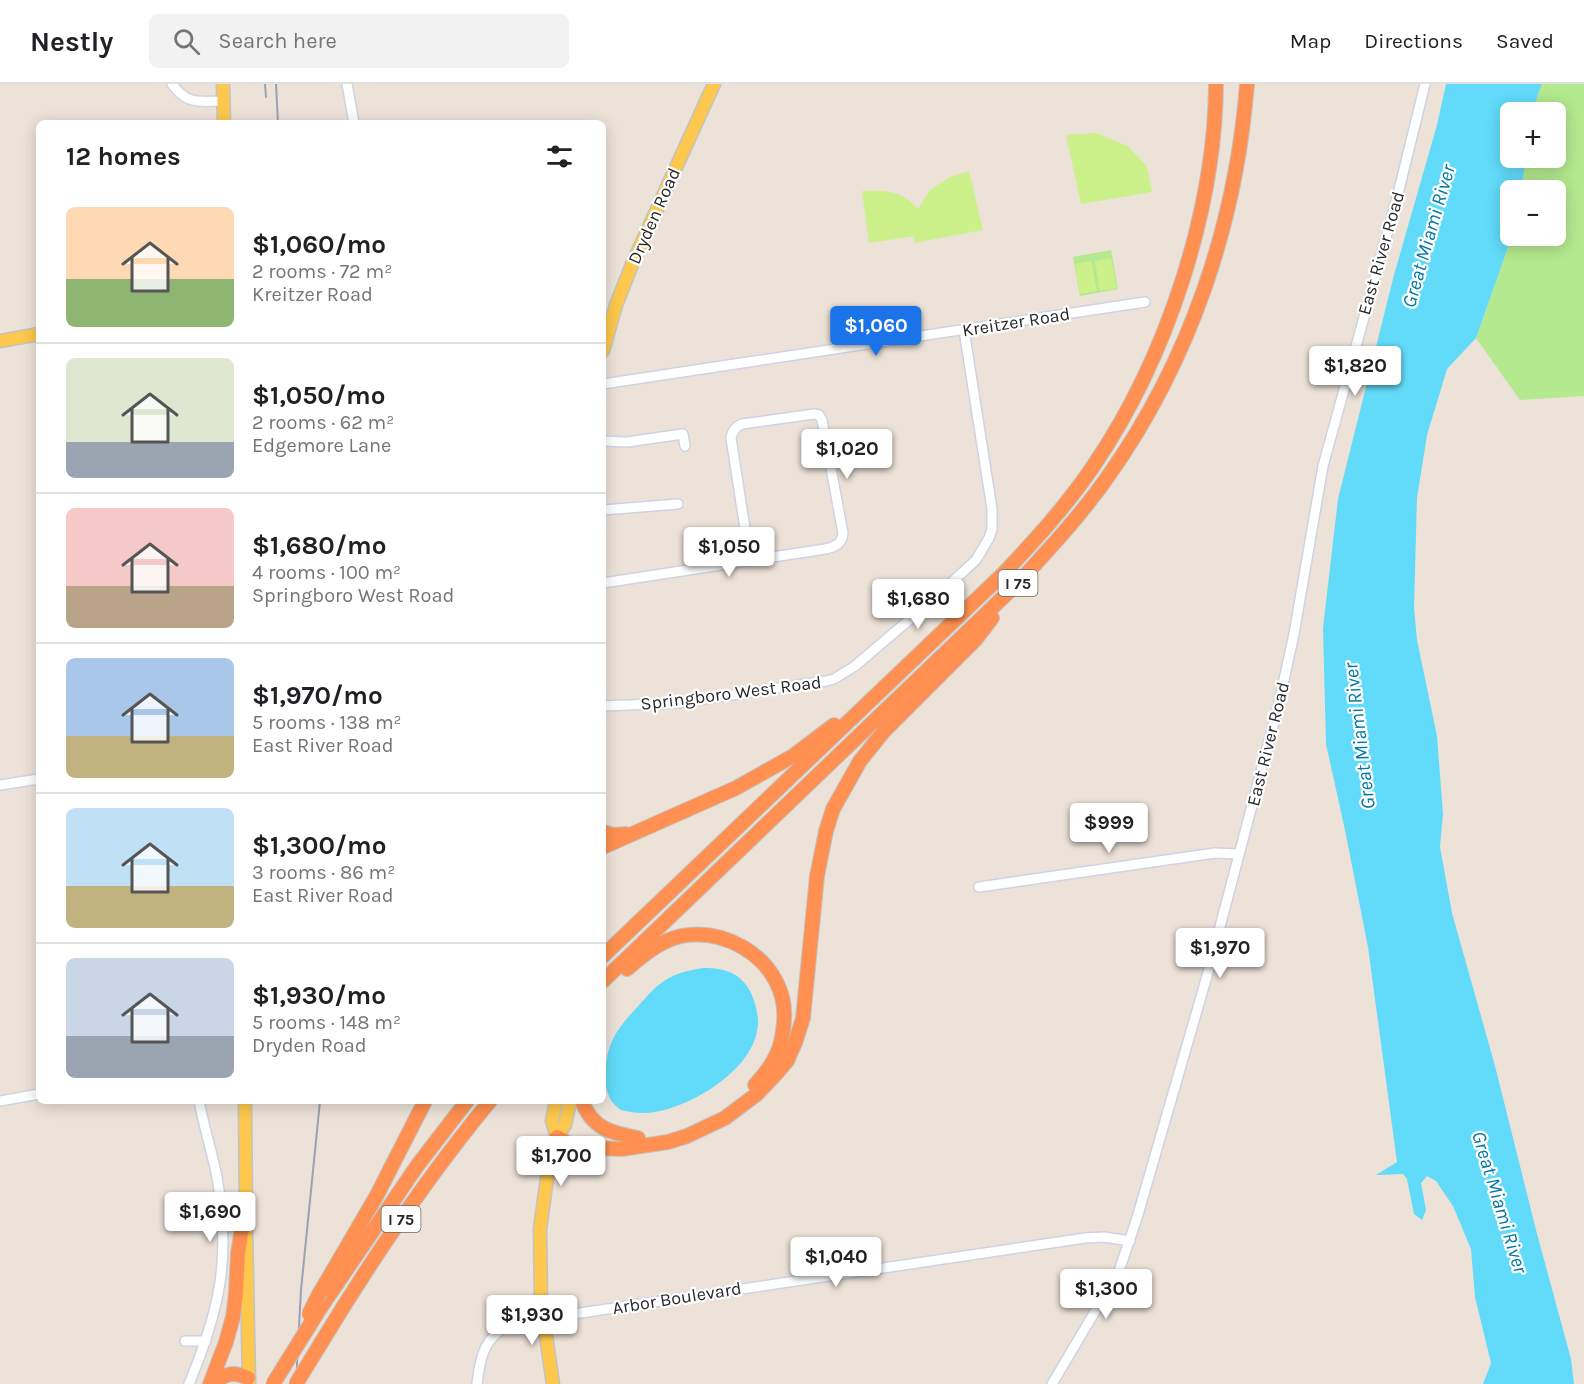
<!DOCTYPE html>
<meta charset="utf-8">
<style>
:root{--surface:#fff;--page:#f2f2f2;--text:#202124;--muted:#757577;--line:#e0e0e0;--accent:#1a73e8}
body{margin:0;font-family:Karla,sans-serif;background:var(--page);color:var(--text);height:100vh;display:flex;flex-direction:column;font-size:22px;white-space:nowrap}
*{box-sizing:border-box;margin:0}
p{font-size:20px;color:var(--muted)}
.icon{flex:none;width:33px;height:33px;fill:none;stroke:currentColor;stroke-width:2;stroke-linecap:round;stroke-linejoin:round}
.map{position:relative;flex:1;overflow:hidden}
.details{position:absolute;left:36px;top:36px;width:570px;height:984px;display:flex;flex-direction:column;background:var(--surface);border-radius:9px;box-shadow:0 3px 15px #0003}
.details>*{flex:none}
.controls{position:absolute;left:1500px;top:18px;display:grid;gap:12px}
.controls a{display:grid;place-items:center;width:66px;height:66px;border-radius:9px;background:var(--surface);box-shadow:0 3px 15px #0003;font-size:30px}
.price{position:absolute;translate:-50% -51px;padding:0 14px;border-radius:6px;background:#fff;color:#222;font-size:20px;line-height:39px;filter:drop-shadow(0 2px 3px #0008)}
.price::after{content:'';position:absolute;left:50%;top:36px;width:18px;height:14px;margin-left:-9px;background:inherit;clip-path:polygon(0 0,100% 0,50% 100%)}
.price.on{background:var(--accent);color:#fff}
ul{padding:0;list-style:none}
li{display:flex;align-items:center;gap:18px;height:150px;padding:0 30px}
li+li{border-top:2px solid var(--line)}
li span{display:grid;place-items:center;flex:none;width:168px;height:120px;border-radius:9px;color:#555}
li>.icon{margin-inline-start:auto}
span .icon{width:72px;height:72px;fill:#fffc;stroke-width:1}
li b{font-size:26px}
h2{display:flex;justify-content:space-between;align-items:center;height:72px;padding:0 30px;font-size:26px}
header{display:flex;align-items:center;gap:36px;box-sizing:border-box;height:84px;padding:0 30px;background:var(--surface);border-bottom:2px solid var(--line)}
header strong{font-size:28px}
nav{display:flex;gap:33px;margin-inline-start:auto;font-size:21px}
.search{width:420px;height:54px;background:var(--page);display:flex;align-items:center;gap:15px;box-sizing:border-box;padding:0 21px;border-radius:9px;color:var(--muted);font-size:22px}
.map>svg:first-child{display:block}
.green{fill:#b4e98f}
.pitch{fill:#ccf18a}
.water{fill:#61dbf9}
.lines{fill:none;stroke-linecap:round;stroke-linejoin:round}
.minor-casing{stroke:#ced3e3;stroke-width:12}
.major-casing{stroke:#c3c3c3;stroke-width:15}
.highway-casing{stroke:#c3c3c3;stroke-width:16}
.minor{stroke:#fff;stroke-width:9}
.major{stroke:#fdc84d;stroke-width:12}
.highway{stroke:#ff9051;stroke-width:14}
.rail{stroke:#9ba0b5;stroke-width:2}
.highway-bridge-casing{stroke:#c3c3c3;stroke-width:16;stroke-linecap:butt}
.highway-bridge{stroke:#ff9051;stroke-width:14}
.labels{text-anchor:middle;stroke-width:4.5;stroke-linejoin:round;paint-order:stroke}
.shield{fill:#fff;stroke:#686868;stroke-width:1.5}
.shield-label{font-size:16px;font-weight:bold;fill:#282828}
.street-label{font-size:18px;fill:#282828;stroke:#fff}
.water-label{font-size:20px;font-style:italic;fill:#0177a3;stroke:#fff}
</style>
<header>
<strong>Nestly</strong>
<div class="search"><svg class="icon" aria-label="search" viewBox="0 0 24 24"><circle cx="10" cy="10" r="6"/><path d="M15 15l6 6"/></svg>Search here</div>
<nav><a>Map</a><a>Directions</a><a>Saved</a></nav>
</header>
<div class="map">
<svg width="1584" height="1300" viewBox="0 0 1584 1300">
<rect width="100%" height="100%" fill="#ece2d8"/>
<g class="green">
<path d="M1542,0H1584V312L1520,316L1476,254L1512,152H1556V106H1521L1526,74H1556V28H1534L1537,13Z"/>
<path d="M1111,166L1118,205L1080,212L1073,173Z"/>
</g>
<g class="pitch">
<path d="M1096,49L1128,62L1147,83L1152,108L1081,120L1066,51Z"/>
<path d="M969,87L983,146L914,159V152L869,159L862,107C886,106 901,106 918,125L930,106L950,93Z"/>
<path d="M1111,174L1117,204L1100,207L1095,177Z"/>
<path d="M1091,177L1097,207L1080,210L1075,180Z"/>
</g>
<g class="water">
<path d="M1446,0H1542L1537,13L1534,28H1510V74H1526L1521,106H1510V152H1512L1476,254L1447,285L1427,351L1417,414L1414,524L1417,556L1437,652L1443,730L1440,763L1452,829L1495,982L1536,1146L1571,1275L1574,1300H1483L1491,1279L1475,1213L1471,1165L1453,1122L1436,1097L1427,1092L1421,1099L1426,1126L1422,1136L1414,1130L1407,1095L1403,1090L1376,1091L1397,1078L1368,863L1345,746L1326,660L1323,544L1338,415L1394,191L1437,41Z"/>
<path d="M703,884C726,884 742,889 752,911C756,922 760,935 757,947C750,989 684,1028 644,1029C636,1029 628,1028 621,1026C616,1022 611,1018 609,1012C601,995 606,968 614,953C621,940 631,930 640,920C647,912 655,903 664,897C675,889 690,886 703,884Z"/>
</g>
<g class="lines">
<g class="minor-casing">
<g id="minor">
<path d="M172,0C188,22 200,17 224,17"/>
<path d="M347,0L354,39"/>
<path d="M603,300L1145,218"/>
<path d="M603,357L627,358L683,350L685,362"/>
<path d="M603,426L678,420"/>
<path d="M603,499L825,465C835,463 842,460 843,449L822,336L819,331L814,330L742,340C735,343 732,347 731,354L750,477"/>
<path d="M603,622L678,619L826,597L834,595L855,582L929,519L976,476L989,454L992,445V425L964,246"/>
<path d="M0,701L39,695"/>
<path d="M979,803L1215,769L1239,770"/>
<path d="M0,1017L39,1010"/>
<path d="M185,1257H206"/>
<path d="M189,1300C220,1225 231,1175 217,1093C212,1068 204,1043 199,1017"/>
<path d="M477,1300C480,1272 485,1251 513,1239L1085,1154L1104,1153L1130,1157"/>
<path d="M1052,1300L1119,1187L1137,1134L1207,892L1278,623L1294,550L1323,382L1398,110L1425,0"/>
</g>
</g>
<g class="major-casing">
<g id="major">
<path d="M223,0L224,39"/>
<path d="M0,257L39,250"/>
<path d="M603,267L616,221L633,178L714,0"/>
<path d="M245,1017L246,1128"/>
<path d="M556,1017L552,1037L557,1053"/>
<path d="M246,1145L249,1300"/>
<path d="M553,1300L541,1217L540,1145L548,1087L557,1053L565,1041L570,1017"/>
</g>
</g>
<g class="highway-casing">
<g id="highway">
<path d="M603,748L613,751L626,750"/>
<path d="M603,763L736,704L793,672L834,641"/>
<path d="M603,872L1004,489C1036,455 1068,420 1094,381C1166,275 1215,128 1216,0"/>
<path d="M627,885C643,871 660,857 681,852C724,844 770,870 782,913C786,927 784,944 781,958C777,975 766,989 755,1001"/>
<path d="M603,897L1018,499C1050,464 1082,430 1109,391C1190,276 1236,140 1247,0"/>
<path d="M582,1017C592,1045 612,1049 638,1054"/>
<path d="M557,1053L569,1060L600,1064L621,1065L668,1058L687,1052L725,1034L757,1010L775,991L787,977L795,959L803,934L817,792L826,747L833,725L860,677L884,647L976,555L992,534"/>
<path d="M321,1207L377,1111L425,1017"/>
<path d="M321,1223L417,1082L467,1017"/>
<path d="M321,1259C372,1175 427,1093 490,1017"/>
<path d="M210,1300L226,1258L233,1233L236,1209L238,1169L246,1119"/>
<path d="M214,1300C226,1289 233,1287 248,1294"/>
</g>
</g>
<use href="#minor" class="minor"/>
<use href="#major" class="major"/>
<use href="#highway" class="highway"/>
<g class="rail">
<path d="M265,0L266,13"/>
<path d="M276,0L278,39"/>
<path d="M297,1300V1279L301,1206L320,1017"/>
</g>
<g class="highway-bridge-casing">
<g id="highway-bridge">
<path d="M309,1230L320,1208"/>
<path d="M273,1300L321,1223"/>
<path d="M296,1300L321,1259"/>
</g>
</g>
<use href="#highway-bridge" class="highway-bridge"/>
</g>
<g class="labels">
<g class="shield">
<rect x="998.5" y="486" width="39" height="26" rx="4.5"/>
<rect x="381.5" y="1122" width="39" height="26" rx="4.5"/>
</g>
<g class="shield-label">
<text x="1018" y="505">I 75</text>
<text x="401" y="1141">I 75</text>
</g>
<g class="street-label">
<text transform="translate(654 132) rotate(-66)" y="6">Dryden Road</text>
<text transform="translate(1381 169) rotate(-74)" y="6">East River Road</text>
<text transform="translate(1016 238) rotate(-9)" y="6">Kreitzer Road</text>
<text transform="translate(731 609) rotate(-7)" y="6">Springboro West Road</text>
<text transform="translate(1268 660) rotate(-76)" y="6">East River Road</text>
<text transform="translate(677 1214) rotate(-9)" y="6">Arbor Boulevard</text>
</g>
<g class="water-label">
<text transform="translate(1428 152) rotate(-74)" y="7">Great Miami River</text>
<text transform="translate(1359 652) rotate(-97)" y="7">Great Miami River</text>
<text transform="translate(1500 1118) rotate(73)" y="7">Great Miami River</text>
</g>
</g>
</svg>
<div class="controls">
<a>+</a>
<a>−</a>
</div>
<b class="price on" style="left:876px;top:273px">$1,060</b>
<b class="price" style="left:1355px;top:313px">$1,820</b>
<b class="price" style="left:847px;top:396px">$1,020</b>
<b class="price" style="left:729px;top:494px">$1,050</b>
<b class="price" style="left:918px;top:546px">$1,680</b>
<b class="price" style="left:1109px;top:770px">$999</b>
<b class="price" style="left:1220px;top:895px">$1,970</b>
<b class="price" style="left:561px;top:1103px">$1,700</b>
<b class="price" style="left:210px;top:1159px">$1,690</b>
<b class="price" style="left:836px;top:1204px">$1,040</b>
<b class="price" style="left:1106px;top:1236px">$1,300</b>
<b class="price" style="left:532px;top:1262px">$1,930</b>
<section class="details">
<h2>12 homes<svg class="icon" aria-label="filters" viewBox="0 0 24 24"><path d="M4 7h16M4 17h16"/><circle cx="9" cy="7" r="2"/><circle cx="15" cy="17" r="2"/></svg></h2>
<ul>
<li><span style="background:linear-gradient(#ffd9b3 60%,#8fb573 0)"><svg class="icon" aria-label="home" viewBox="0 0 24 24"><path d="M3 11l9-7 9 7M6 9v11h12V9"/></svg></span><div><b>$1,060/mo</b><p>2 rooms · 72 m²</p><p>Kreitzer Road</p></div></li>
<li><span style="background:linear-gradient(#dfe7d0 70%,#9aa5b1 0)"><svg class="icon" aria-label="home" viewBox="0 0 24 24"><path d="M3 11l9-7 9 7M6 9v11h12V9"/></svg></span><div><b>$1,050/mo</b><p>2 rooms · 62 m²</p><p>Edgemore Lane</p></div></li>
<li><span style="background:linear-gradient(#f6c9c9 65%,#b9a48a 0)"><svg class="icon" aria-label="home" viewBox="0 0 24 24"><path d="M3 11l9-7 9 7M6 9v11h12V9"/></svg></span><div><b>$1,680/mo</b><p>4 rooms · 100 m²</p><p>Springboro West Road</p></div></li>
<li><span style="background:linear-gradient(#a9c7e8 65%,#c2b280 0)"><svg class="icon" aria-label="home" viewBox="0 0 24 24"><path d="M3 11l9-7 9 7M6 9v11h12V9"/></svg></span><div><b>$1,970/mo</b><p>5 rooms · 138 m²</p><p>East River Road</p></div></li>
<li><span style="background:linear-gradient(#bfe0f5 65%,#c2b280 0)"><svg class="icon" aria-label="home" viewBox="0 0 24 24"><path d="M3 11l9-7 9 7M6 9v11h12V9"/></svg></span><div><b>$1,300/mo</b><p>3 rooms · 86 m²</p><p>East River Road</p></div></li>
<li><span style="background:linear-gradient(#c9d6e8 65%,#9aa5b1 0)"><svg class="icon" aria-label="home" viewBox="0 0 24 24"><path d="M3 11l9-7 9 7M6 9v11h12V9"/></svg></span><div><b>$1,930/mo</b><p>5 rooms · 148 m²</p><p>Dryden Road</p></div></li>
</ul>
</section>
</div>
